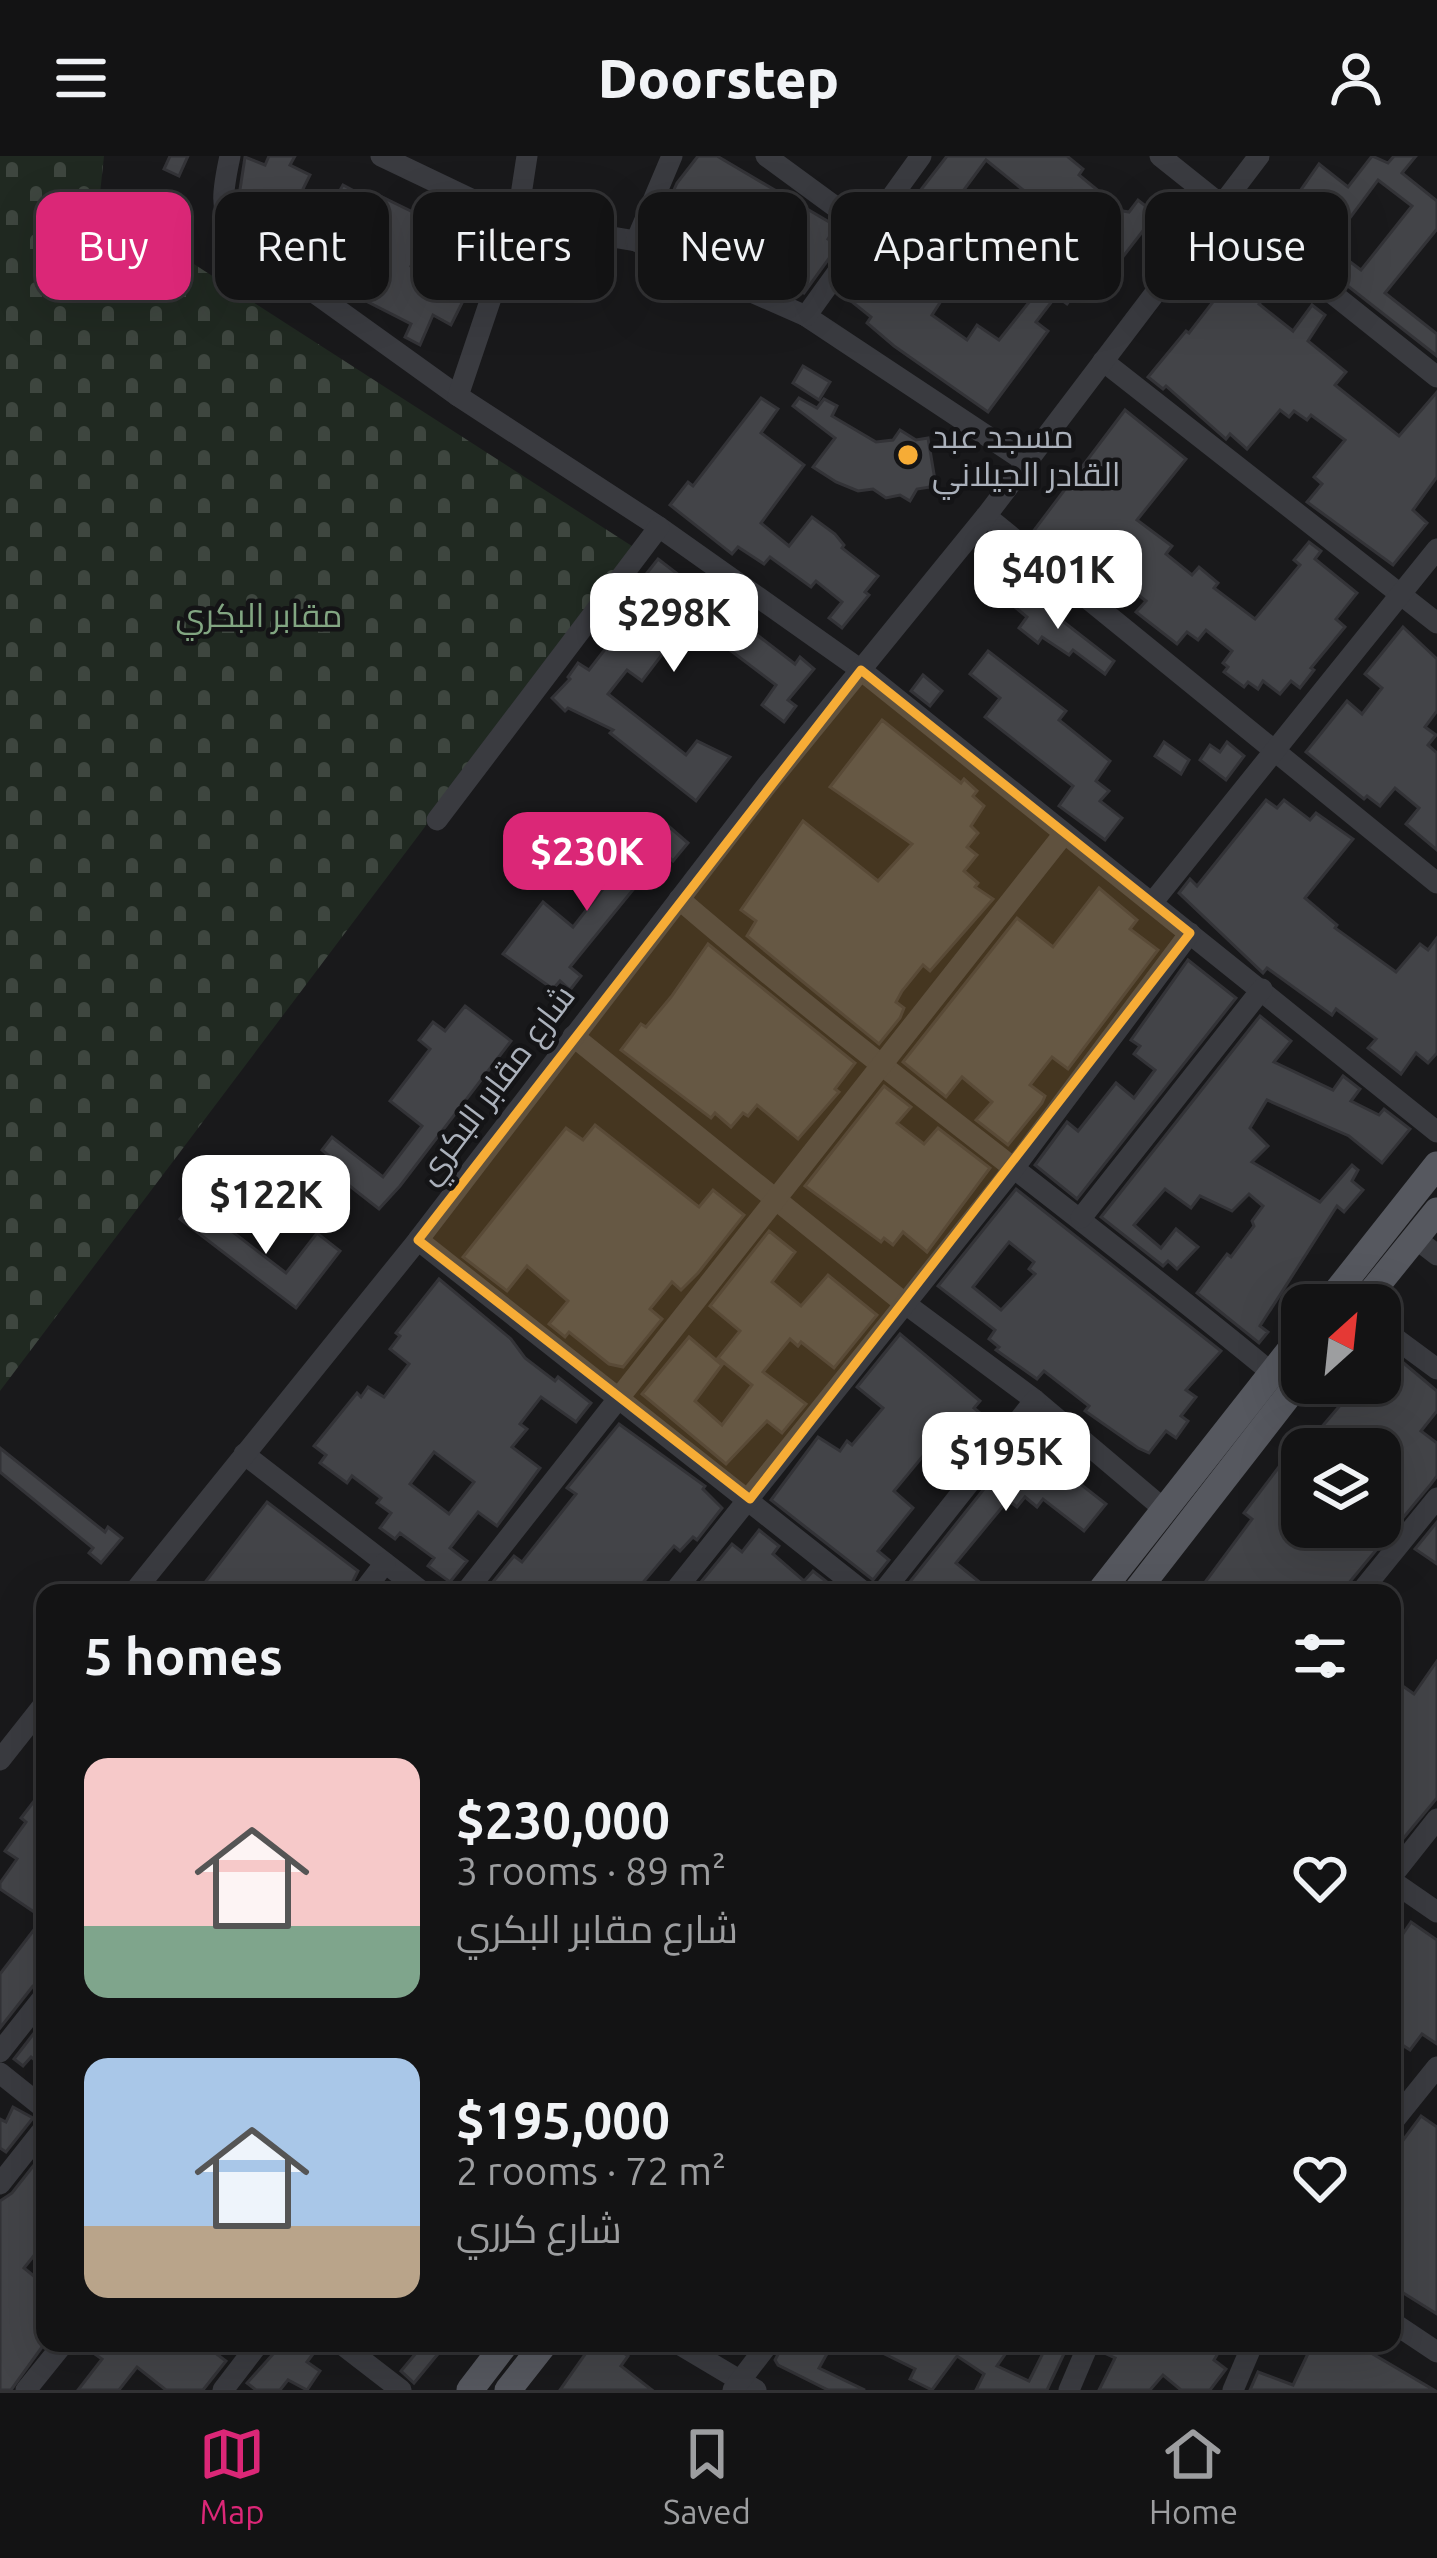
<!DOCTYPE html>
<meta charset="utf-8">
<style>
:root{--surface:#131314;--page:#1c1c1d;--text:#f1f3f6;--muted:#9d9ea0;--line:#323234;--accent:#db2777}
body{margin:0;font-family:Ubuntu,Cairo,sans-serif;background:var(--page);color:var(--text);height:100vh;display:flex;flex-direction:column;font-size:45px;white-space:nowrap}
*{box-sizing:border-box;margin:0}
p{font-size:39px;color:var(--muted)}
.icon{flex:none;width:66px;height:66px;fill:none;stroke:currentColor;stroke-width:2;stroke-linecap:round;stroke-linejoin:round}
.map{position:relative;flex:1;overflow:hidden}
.drawer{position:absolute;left:36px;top:1428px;width:1365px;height:768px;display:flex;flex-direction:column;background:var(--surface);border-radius:24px;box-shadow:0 12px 48px #0002,0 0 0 3px var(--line)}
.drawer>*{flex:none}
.banner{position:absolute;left:36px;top:36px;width:1365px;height:108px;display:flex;gap:24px}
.needle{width:78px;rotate:27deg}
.tools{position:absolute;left:1281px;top:1128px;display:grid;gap:24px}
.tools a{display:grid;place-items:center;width:120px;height:120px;border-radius:24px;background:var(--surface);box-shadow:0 12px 48px #0002,0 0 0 3px var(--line);font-size:60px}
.price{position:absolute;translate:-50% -102px;padding:0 27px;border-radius:24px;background:#fff;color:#222;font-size:39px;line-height:78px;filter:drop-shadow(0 3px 6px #0008)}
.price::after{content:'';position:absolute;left:50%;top:72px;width:36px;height:27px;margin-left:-18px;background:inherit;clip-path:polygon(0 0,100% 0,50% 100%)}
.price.active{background:var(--accent);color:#fff}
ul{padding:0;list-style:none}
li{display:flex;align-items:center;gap:36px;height:300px;padding:0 48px}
li span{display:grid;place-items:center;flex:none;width:336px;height:240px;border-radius:24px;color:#555}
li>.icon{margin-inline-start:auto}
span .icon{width:144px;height:144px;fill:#fffc;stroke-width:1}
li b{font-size:51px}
h2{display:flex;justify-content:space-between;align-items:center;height:144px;padding:0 48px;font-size:51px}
.pill{padding:0 42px;border-radius:24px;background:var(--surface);box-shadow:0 12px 48px #0002,0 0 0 3px var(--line);font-size:42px;line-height:108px}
.pill.active{background:var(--accent);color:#fff}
header{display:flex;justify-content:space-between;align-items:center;height:156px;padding:0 48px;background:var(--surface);font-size:54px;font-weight:800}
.menu{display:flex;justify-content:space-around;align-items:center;height:168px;border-top:3px solid var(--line);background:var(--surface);font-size:33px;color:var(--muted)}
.menu a{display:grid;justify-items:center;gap:6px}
.menu .active{color:var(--accent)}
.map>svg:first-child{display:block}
.cemetery{fill:url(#cemetery-stones)}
.building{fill:#434448;stroke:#333337;stroke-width:3;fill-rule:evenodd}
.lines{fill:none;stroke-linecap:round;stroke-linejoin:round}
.minor{stroke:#3a3b40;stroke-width:21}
.major{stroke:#56585f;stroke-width:27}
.marked{fill:#f6ac36;fill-opacity:0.2;stroke:#f6ac36;stroke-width:9;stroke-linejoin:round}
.poi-dot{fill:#f6ac36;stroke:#141416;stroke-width:4.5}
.labels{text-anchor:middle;stroke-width:9;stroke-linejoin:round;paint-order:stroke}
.poi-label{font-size:33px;fill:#abb1bb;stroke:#141416;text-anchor:start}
.park-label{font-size:33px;fill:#82a682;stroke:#141416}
.street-label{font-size:33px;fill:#abb1bb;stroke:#141416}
</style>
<header><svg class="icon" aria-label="menu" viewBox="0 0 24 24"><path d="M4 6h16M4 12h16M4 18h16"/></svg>Doorstep<svg class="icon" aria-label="person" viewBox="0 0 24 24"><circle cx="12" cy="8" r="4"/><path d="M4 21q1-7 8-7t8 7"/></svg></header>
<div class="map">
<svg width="1437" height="2234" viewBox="0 0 1437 2234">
<defs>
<pattern id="cemetery-stones" width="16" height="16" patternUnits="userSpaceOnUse" patternTransform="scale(3)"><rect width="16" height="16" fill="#202921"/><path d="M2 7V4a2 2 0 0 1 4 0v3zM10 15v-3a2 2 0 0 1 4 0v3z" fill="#3e463f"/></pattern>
</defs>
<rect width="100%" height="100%" fill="#19191b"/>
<path class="cemetery" d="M0,0H104L99,47L635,392L0,1235Z"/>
<g class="building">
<path d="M170,0H188L179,20L164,13Z"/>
<path d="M269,0H295L290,9L310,19L301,37L330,52L343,29L369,43L372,36L433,66L411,110L466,139L451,169L433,159L420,189L405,181L411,168L313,118L246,69L239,40L245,1L265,9Z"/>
<path d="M698,0H717L836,70L828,83L838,90L804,137L756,110L770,91L744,70L742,74L733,67L716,89L665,54L677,27Z"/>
<path d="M947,0H1067L1083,13L1079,19L1123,55L1129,56L1138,44L1156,58L1122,102L1115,97L1078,140L1074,138L1067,148L1056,140L1036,166L1048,175L988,256L894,190L867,167L871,161L841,137ZM986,4L1049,55L1056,47L1088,72L999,184L977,169L967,184L932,159L941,145L904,115Z"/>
<path d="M1372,0L1388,7L1394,0H1416L1402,17L1437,45V73L1385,137L1437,178V200L1307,98L1316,85L1282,61L1319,8L1348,31ZM1378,24L1412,50L1361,114L1329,90Z"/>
<path d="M1246,103L1277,126L1259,148L1293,175L1312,149L1325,159L1308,185L1346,216L1335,229L1399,280L1437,236V321L1413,354L1427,367L1393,409L1307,346L1322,328L1314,321L1345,284L1311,259L1307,264L1294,255L1289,261L1280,254L1247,293L1230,278L1226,283L1166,230L1163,233L1148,221L1186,175L1189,177Z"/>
<path d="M803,210L830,226L819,244L793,227Z"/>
<path d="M761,242L778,253L761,277L804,309L761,367L789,390L812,361L835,378L844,389L842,392L878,420L865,436L869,439L842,472L829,462L842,446L816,425L811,431L770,401L764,408L738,391L732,398L670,349L688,326L693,330Z"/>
<path d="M799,242L817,252L824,243L837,250L832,260L876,286L893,284L900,274L916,284L928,282L936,330L917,333L910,345L900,339L886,342L873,333L858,335L836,326L813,311L835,282L793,250Z"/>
<path d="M1125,254L1186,303L1137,364L1172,390L1166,398L1192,419L1199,411L1218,427L1214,432L1255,463L1300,409L1294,404L1309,386L1321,395L1315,403L1357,437L1336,463L1345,471L1311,512L1314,514L1300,532L1291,525L1280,538L1263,525L1258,533L1248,526L1244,531L1224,516L1228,511L1223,507L1232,495L1206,474L1198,484L1187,476L1177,488L1136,456L1146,445L1119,424L1107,438L1032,377Z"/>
<path d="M658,403L795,508L800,501L814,513L788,544L796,550L784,566L762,549L776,529L689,463L642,525L627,514L608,538L686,599L697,585L730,601L696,645L610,577L613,574L568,552L565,555L552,542L570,523L568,521L578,507L589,514L658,425L647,417Z"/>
<path d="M1031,434L1059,456L1056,460L1114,505L1105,518L1073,494L1069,499L1042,481L1038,487L1019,472L1027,461L1016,452Z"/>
<path d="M1403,471L1437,503V555L1425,571L1436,579L1428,589L1437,597V694L1406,668L1419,652L1395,632L1380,650L1367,640L1364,643L1306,596L1347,545L1362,558L1382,532L1365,518Z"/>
<path d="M988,495L1066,555L1059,564L1110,605L1096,625L1109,635L1100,645L1122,662L1105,684L1059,650L1073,630L985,561L1000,542L970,518Z"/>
<path d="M923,519L942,535L930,550L911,535Z"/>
<path d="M882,564L961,627L964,623L977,635L973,640L984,650L971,670L978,677L967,691L977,699L964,715L978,727L975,731L993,743L930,815L923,809L902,835L896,846L904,852L900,862L879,888L747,780L756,765L741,754L803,665L878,725L912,688L830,631Z"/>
<path d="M1164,586L1189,604L1181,618L1155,600Z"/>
<path d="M1227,586L1244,600L1226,624L1200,604L1210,589L1220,596Z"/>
<path d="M1266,644L1277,652L1284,644L1310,664L1316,657L1353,683L1305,742L1337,769L1335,772L1396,816L1420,788L1428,794L1437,782V897L1428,907L1416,897L1401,918L1368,892L1376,883L1336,853L1332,859L1267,812L1263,817L1179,737L1190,723L1197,730Z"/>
<path d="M659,662L688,687L673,705L666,698L647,721L645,719L570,811L581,820L570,834L560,825L553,833L503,798L543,746L573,771Z"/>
<path d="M1099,732L1137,764L1130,773L1158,794L1068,913L1052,901L1030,929L1045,940L1042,947L1008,989L976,964L992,946L962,921L946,941L903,906L1017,762L1053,791Z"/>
<path d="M708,788L855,907L835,933L839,936L798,983L757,949L748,960L743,957L731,971L715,957L711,962L621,894L641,868L646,871L671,841Z"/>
<path d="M1188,804L1236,842L1077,1043L1035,1009L1067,966L1078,975L1116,927L1134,942L1155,914L1134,898L1140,890L1131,884Z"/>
<path d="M465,850L511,885L400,1030L379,1053L328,1013L335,1005L322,994L332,981L383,1021L422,970L390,945L430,893L419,884L433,866L445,875Z"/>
<path d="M1260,860L1291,885L1274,906L1333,934L1343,920L1360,933L1351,945L1379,959L1384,953L1410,973L1382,1007L1349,980L1267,944L1250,972L1268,990L1252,1006L1320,1046L1352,1009L1358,1014L1352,1025L1363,1034L1344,1056L1337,1050L1260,1170L1268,1176L1259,1187L1197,1137L1227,1098L1231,1101L1254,1070L1252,1065L1263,1050L1249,1038L1232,1055L1200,1040L1191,1052L1165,1033L1134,1069L1161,1092L1176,1073L1198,1091L1177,1113L1168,1105L1163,1110L1101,1061Z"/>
<path d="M884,930L911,951L897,967L924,988L938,972L990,1012L927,1096L903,1076L893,1089L884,1082L881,1086L805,1030Z"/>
<path d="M595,969L699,1051L713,1034L744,1059L698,1117L681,1134L672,1126L650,1153L662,1163L623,1211L609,1208L569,1176L565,1181L549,1168L568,1145L527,1110L507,1135L463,1101L566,972L583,984Z"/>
<path d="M1016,1033L1221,1195L1186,1234L1196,1241L1181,1260L1188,1265L1176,1282L1166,1275L1149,1297L1138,1292L1085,1255L1089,1250L1044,1215L1037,1223L996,1194L999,1191L989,1183L995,1174L938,1130ZM1009,1086L1034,1106L1029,1113L1035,1118L1001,1154L973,1131Z"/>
<path d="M194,1046L286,1117L317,1077L340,1095L296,1152L180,1063Z"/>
<path d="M769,1075L795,1096L772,1126L801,1150L828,1119L877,1159L834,1212L801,1186L798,1190L790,1183L763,1216L806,1248L782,1277L767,1265L726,1308L642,1238L689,1181L722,1209L695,1245L722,1269L752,1229L718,1202L740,1175L710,1150Z"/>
<path d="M439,1123L511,1183L525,1202L555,1225L558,1221L591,1247L576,1266L541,1241L520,1268L527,1273L512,1291L540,1312L497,1370L478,1356L450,1392L467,1405L450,1426L428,1410L434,1402L400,1377L395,1383L380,1372L391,1357L377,1347L381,1342L352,1320L347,1327L320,1307L326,1299L314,1290L357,1237L361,1241L368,1231L384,1241L409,1208L390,1193L400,1180L396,1177ZM434,1296L474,1326L449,1358L410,1328Z"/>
<path d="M900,1178L980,1245L974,1252L995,1270L961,1313L932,1289L894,1335L913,1352L878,1395L889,1404L873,1424L771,1344L818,1281L840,1295L847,1285L852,1289L883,1252L857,1231Z"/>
<path d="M1380,1194L1397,1208L1400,1204L1437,1235V1255L1421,1275L1437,1287V1320L1431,1328L1348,1428L1345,1437H1197L1252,1363L1244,1357L1285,1303L1291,1308L1302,1294V1371H1380V1293H1303L1359,1227H1380Z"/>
<path d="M619,1268L705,1330L703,1333L722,1352L697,1384L693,1381L680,1395L674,1390L634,1437H484L514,1400L522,1406L576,1338L567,1332Z"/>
<path d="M1029,1281L1041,1290L1044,1287L1071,1308L1065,1316L1106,1348L1084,1375L1043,1343L1037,1351L1025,1341L1017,1351L1008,1344L956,1407L993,1437H901L1019,1289L1021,1291Z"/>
<path d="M0,1292L105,1376L108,1371L122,1382L101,1407L89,1397L93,1392L0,1316Z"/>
<path d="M267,1346L358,1415L347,1437H213L203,1429Z"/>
<path d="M1437,1366V1408L1415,1393Z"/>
<path d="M759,1374L779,1390L773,1398L804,1425L813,1415L841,1437H692L732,1388L742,1396Z"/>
<path d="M1437,1505V1642L1392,1696V1539L1400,1528L1414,1538Z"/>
<path d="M45,1631V1824L33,1830L0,1872V1818L43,1762L0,1733V1727L17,1703L5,1695L26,1666L21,1662Z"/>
<path d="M1411,1766L1437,1784V1888L1422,1878L1410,1894L1404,1890L1392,1909V1776L1400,1782Z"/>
<path d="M45,1863V1912L31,1901L23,1910L14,1903Z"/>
<path d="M13,1951L33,1962L6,1996L0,1992V1963L6,1966Z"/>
<path d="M1421,1960L1437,1971V2158L1392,2130V1999Z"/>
<path d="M45,1995V2086L24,2112L45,2129V2187L11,2234H0V2045L12,2037Z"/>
<path d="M79,2187H202L226,2205L203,2234H166L137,2211L119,2234H78L102,2203Z"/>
<path d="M283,2187H306L316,2194L307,2206L320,2215L307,2234L288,2224L280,2234H256L247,2227Z"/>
<path d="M405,2187H447L414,2227L401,2215L417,2196Z"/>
<path d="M593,2187H610L628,2200L621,2210L652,2234H560Z"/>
<path d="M784,2187H833L819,2212L865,2234H828L778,2209L775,2204Z"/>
<path d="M862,2187H1013L997,2210L1029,2225L1048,2187H1069L1047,2234H976L984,2218L957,2200L932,2234L910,2223L915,2213Z"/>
<path d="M1104,2187H1224L1214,2204L1226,2213L1210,2234H1181L1163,2219L1150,2234H1099L1115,2202L1102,2196Z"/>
<path d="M1313,2187H1354L1434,2234H1250L1258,2216L1293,2229Z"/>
</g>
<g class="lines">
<g class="minor">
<path d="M230,0C224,29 218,52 234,79L458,240"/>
<path d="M381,0L517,65L636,85L806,160L1026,306"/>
<path d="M527,0L517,65L458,240L659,371L861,514L1437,976"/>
<path d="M766,0L867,74"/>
<path d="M1160,0L1437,221"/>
<path d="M636,85L672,0"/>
<path d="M806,160L921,0"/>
<path d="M1103,205L1437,467"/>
<path d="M986,360L1437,727"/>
<path d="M437,664L659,371"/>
<path d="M679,743C871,908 1077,1056 1272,1217"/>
<path d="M1152,747L1437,393"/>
<path d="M573,880L903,1146L1035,1244L1165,1354"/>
<path d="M1081,1062L1262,833"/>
<path d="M1415,1082L1437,1099"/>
<path d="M418,1084L865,1437"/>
<path d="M1380,1171L1437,1213"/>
<path d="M244,1298L424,1437"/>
<path d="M133,1437L418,1084L767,629L986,360L1259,0"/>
<path d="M362,1437L385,1407"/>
<path d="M465,1437L1063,679"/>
<path d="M673,1437L1014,1012L1190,777"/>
<path d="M882,1437L1035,1244"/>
<path d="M1360,1437L1437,1342"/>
<path d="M0,1604L45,1547"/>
<path d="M1392,1720L1437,1663"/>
<path d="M1392,1725L1437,1756"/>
<path d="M0,1896L45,1839"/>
<path d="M0,1917L45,1953"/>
<path d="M1392,1967L1437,1911"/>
<path d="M0,2028L45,1971"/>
<path d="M1392,2166L1437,2196"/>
<path d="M340,2187L401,2234"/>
<path d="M677,2187L756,2234"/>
<path d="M26,2234L64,2187"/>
<path d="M223,2234L259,2187"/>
<path d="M733,2234L769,2187"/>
<path d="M1069,2234L1089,2187"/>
<path d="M1233,2234L1253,2187"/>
</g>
<g class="major">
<path d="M1326,1149L1437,1009"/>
<path d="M1361,1149L1437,1055"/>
<path d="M1099,1437L1302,1179"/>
<path d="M1135,1437L1302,1222"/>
<path d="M470,2234L506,2187"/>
<path d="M508,2234L545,2187"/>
</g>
</g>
<path class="marked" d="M861,514L1190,777L750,1343L418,1084Z"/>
<circle class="poi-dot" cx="908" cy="299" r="12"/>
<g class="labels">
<g class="poi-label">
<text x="932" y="292">مسجد عبد<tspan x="932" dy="38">القادر الجيلاني</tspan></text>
</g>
<g class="park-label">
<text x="259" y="471">مقابر البكري</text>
</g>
<g class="street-label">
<text transform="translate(495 928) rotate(-53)" y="12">شارع مقابر البكري</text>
</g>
</g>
</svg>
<div class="tools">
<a><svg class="needle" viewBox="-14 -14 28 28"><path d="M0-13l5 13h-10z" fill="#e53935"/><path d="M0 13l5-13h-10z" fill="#9d9ea0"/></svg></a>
<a><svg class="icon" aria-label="layers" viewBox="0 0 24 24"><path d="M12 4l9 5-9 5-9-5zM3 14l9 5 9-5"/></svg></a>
</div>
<b class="price" style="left:1058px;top:476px">$401K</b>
<b class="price" style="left:674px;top:519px">$298K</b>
<b class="price active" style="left:587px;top:758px">$230K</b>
<b class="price" style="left:266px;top:1101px">$122K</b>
<b class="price" style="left:1006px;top:1358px">$195K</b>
<div class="banner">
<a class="pill active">Buy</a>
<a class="pill">Rent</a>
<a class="pill">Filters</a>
<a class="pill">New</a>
<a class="pill">Apartment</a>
<a class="pill">House</a>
</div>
<section class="drawer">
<h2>5 homes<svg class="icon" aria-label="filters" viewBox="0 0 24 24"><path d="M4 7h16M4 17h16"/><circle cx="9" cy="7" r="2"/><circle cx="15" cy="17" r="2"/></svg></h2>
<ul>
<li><span style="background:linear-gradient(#f6c9c9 70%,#7fa58c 0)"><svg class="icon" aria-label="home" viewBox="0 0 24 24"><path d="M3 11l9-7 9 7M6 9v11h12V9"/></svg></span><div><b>$230,000</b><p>3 rooms · 89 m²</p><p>شارع مقابر البكري</p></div><svg class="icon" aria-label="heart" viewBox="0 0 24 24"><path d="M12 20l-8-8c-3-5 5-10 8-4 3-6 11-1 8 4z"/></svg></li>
<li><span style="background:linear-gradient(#a9c7e8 70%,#b9a48a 0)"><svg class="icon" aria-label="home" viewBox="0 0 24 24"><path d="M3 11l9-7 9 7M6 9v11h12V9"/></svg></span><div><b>$195,000</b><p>2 rooms · 72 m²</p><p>شارع كرري</p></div><svg class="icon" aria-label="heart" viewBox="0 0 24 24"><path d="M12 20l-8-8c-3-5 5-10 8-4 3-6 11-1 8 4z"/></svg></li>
</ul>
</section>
</div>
<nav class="menu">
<a class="active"><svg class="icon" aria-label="map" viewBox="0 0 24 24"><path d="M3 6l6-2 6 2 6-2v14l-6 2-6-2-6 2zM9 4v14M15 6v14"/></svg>Map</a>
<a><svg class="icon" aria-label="saved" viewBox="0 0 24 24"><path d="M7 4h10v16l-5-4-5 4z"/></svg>Saved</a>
<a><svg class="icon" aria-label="home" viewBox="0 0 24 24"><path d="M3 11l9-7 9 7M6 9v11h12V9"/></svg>Home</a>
</nav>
